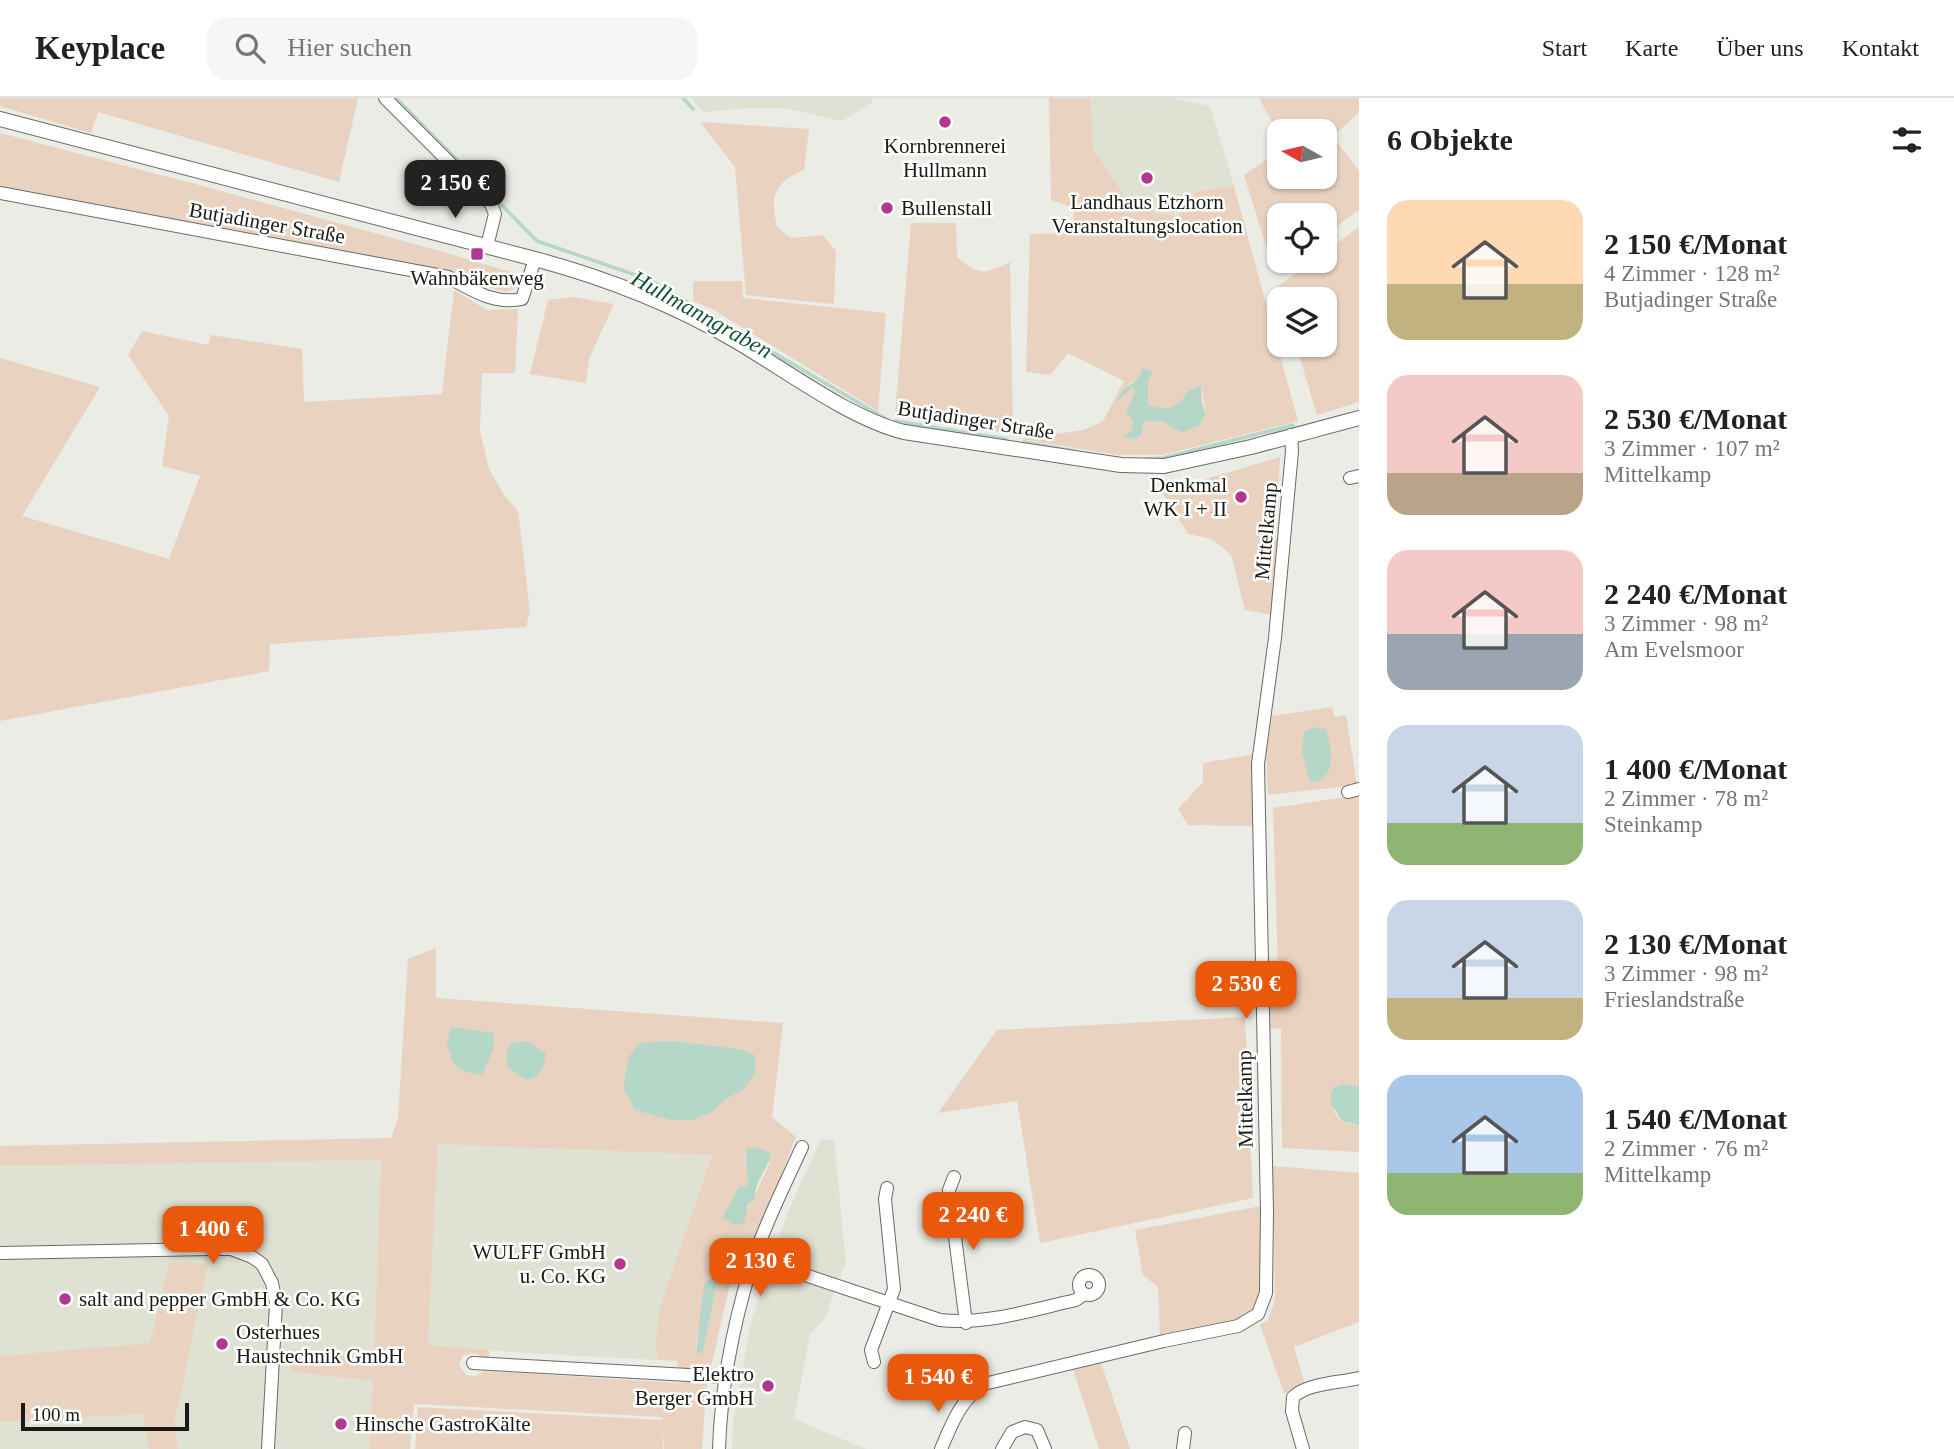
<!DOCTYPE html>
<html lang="de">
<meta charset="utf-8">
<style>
:root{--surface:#fff;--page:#f6f6f6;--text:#222;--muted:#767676;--line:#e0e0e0;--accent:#ea580c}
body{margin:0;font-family:Georgia,serif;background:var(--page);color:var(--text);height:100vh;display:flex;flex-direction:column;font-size:26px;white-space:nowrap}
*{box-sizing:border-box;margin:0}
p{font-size:23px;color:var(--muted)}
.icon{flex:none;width:38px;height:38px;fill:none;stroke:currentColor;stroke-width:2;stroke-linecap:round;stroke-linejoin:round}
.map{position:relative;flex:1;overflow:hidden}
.side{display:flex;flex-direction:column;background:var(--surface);width:595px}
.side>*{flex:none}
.needle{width:46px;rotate:278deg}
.tools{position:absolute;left:1267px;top:21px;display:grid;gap:14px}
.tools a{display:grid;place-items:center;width:70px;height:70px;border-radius:14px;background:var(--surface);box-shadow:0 2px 5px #0004;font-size:35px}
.scale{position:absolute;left:21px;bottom:18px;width:168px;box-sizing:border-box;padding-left:7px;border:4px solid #1a1a18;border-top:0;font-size:19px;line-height:24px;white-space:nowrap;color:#1a1a18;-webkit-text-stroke:5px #fffffe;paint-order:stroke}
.price{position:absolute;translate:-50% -60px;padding:0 16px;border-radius:14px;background:var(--accent);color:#fff;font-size:23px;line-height:46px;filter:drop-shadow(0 2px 4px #0008)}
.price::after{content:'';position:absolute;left:50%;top:42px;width:21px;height:16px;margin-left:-10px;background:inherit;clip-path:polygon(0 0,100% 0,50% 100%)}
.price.current{background:#222;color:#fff}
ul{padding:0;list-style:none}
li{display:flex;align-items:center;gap:21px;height:175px;padding:0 28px}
li span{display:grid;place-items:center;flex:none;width:196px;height:140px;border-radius:21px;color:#555}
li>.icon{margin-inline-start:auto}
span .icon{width:84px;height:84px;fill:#fffc;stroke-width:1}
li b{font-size:30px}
h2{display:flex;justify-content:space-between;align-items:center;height:84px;padding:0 28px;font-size:30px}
header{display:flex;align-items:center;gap:42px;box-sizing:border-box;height:98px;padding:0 35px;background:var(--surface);border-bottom:2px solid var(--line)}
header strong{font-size:33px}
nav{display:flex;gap:38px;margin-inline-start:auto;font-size:24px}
.search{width:490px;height:63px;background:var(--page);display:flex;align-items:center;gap:18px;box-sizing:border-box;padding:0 24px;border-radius:21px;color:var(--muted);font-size:26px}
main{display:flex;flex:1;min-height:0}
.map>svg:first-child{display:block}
.built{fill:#dfe1d2}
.green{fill:#e9d2c0;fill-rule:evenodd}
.water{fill:#b5d7c7}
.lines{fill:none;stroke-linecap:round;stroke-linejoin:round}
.stream{stroke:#b5d7c7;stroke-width:3.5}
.minor-casing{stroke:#6a6b64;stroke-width:14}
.tertiary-casing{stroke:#6a6b64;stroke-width:16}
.minor{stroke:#fff;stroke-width:12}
.tertiary{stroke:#fff;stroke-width:14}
.poi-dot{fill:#b0388e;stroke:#fffffe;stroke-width:2.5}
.labels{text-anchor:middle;stroke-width:5;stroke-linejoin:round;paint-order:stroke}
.poi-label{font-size:21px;fill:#1a1a18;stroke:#fffffe;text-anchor:start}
.street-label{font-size:21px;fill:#1a1a18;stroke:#fffffe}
.water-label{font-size:23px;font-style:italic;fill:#14513b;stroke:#fffffe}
</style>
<header>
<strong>Keyplace</strong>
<div class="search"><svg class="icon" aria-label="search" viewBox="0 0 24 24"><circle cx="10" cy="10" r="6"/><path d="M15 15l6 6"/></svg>Hier suchen</div>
<nav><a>Start</a><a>Karte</a><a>Über uns</a><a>Kontakt</a></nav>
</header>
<main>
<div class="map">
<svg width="1359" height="1351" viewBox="0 0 1359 1351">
<rect width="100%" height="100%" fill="#ebece5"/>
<g class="built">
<path d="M691,0H873L871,5L842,23L784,10H750L704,14Z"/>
<path d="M1091,0H1169L1210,8L1234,88L1195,94L1179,119L1132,109L1093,50Z"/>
<path d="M821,1041L834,1042L846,1164L838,1182L771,1161L790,1109Z"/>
<path d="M438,1046L712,1057L660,1209L655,1245L658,1262L524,1255L428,1247Z"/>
<path d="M381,1062L374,1258L293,1254V1274L373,1283L369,1351H178L175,1323L208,1167L169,1165L150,1245L0,1258V1068Z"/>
<path d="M767,1169L835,1191L826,1219L810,1236L794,1321L866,1351H732L733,1325L750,1230Z"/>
<path d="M143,1316L149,1351H0V1324Z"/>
</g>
<g class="green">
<path d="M0,0H358L339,84L98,14L91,35L0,8Z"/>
<path d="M1049,0H1091L1093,50L1132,109L1179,119L1195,94L1234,88L1298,323L1163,357H1117L1022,341L1084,332L1103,323L1124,283L1068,255L1050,277L1026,274L1030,136L1073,135L1074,110L1051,102ZM1152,273L1148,284V308C1164,313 1180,311 1186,294L1201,287L1206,316L1199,328C1181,334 1179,335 1163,323H1144L1141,337L1135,341L1123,340L1131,333L1133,323L1126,314L1135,294L1132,289L1127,287Z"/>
<path d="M1259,0H1359V14L1333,39L1359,73V112L1325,137V117H1279V163H1290L1274,174L1244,77L1279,53V79H1325V33H1279V37Z"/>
<path d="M700,24L809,31L804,72C773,85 770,99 777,129L791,140L823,137L836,153L834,206L746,197L735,69Z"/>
<path d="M0,35L199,87L440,153L518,176L522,187L507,194L487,189L439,171L0,88Z"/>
<path d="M911,125H956L957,159C978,178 986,176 1010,164L1013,336L895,317Z"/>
<path d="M1359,129V304L1317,317L1296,247H1325V201H1282L1278,188L1313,163H1325V154Z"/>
<path d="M693,183H742L743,200L886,215L878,313L714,212L693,203Z"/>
<path d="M454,192L487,212L518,211L515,275H482L480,333L489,371L504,397L518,413L530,513L526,529L270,546L269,573L0,623V260L100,289L22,418L169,461L200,378L162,368L169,318L128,257L142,233L208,247L211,237L302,251L304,304L442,296Z"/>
<path d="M573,199L614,206L589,261L586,285L530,276L548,202Z"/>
<path d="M1280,359L1275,442L1281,441L1274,517L1245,512L1231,457L1212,441L1188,436L1162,394Z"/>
<path d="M1332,609L1334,619L1346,617L1357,687L1268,697L1266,657L1272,618Z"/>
<path d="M1255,656L1253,728L1188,727L1178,711L1203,684V665Z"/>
<path d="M1359,697V988L1344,986L1333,989L1332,992C1332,1014 1334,1025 1359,1027V1054L1282,1050L1281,930L1270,931L1268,873L1278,871L1273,710Z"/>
<path d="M436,850V900L783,925L772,1019L796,1039L756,1141L745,1139L730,1185L706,1292L702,1351H664L663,1333V1351H415L418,1309L663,1322L662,1319L414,1306L410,1351H369L373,1283L292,1274L293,1254L374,1258L381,1062L0,1068V1048L391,1040L398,1021L408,861ZM674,943L740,951L755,957L742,993L726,1001L624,991L628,960ZM438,1046L712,1057L660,1209L655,1245L658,1262L677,1263L681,1285L484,1273L476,1278L466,1277L459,1267L463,1257L476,1255L483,1260L489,1261V1252L428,1247ZM745,1060L770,1065C760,1084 749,1115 735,1127L723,1120L739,1089L747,1087L748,1079ZM717,1185L703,1254L696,1256C696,1234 704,1215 703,1194Z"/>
<path d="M1245,919L1253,1100L1040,1145L1017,1003L938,1015L997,932Z"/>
<path d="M1273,1068L1359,1075V1224L1294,1249L1305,1287L1284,1295L1260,1227L1268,1222L1275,1202Z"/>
<path d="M1261,1108C1262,1141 1275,1214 1235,1226C1211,1233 1184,1234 1160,1238L1158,1189L1143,1177L1135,1132Z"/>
<path d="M169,1164L208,1166L175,1323L178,1351H149L143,1316L0,1324V1258L150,1245Z"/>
<path d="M1101,1265L1130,1351H1099L1073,1271Z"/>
</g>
<g class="water">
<path d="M1142,270L1153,273L1148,284V307C1164,313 1180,311 1186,294L1201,287L1202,304L1206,316L1199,328L1182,334L1174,331L1163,323H1144L1141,337L1136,341L1122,340L1131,333L1133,323L1126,314L1135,294L1132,289L1118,303C1121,290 1129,289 1137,281C1140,278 1141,274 1142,270Z"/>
<path d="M1316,629L1326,632C1332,650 1338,683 1310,684L1302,653L1304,634Z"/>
<path d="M451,929L494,935L493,951L482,977C472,975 459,974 453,964C450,958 451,953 446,947Z"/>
<path d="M528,943L546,956L544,967L537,979L526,982L507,969V954L511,945Z"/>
<path d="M674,943L740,951L755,957V976L742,993L726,1001L712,1014L692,1022H671L635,1012L624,991V986L628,960L639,945Z"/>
<path d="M1344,986L1359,988V1027L1342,1023L1330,1005L1333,989Z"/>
<path d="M756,1049L771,1055C769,1071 753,1085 755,1101L748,1107L744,1125L735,1127L722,1120L739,1089L747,1087C749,1074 744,1063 747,1050Z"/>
<path d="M713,1177L717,1185L703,1254L696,1256L703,1194L705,1186Z"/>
</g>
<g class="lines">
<g class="stream">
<path d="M396,0L537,143L650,182L888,322"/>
<path d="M683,0L693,11"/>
<path d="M895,323L1006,341"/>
<path d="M1024,344L1074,353"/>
<path d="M1144,361L1163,360L1293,327"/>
</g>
<g class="minor-casing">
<g id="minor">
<path d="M385,0L491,106L495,116L487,148"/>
<path d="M0,95L448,179C472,192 494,207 522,201L535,161"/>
<path d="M1350,380L1359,378"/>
<path d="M1348,694L1359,691"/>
<path d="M954,1079L949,1092L966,1225"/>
<path d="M0,1155L209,1151H231L252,1159L262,1166L272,1185L276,1205L268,1351"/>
<path d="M754,1160L940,1222C986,1227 1031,1212 1076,1202L1084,1196"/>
<circle cx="1089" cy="1187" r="10"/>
<path d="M874,1264L871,1252L894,1191L885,1101L887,1090"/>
<path d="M473,1265L725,1279"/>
<path d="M719,1351C721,1287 734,1223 753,1162C766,1124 785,1086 802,1049"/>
<path d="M941,1351C952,1326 960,1302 984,1286L1164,1243L1238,1228L1258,1216L1266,1195L1267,1113L1258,666L1275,540L1292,353L1291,337"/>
<path d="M1002,1351L1012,1334L1025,1329L1037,1332L1045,1351"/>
<path d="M1183,1351L1185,1335"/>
<path d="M1303,1351L1292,1313L1293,1299C1308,1285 1339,1285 1359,1280"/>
</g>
</g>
<g class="tertiary-casing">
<path id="tertiary" d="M0,21L535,161C606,180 673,206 736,243C787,273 849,320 904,334L1121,367L1164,368L1251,349L1359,320"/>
</g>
<use href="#minor" class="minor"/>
<use href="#tertiary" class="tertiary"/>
</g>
<g class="poi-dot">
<circle cx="945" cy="24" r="7"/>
<circle cx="1147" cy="80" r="7"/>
<circle cx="887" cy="110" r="7"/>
<rect x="470" y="149" width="14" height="14" rx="3.5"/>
<circle cx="1241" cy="399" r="7"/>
<circle cx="620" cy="1166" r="7"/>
<circle cx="65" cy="1201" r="7"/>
<circle cx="222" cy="1246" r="7"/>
<circle cx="768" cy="1288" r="7"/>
<circle cx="341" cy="1326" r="7"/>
</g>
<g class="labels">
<g class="poi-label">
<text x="945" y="55" text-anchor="middle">Kornbrennerei<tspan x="945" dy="24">Hullmann</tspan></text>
<text x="1147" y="111" text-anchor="middle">Landhaus Etzhorn<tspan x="1147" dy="24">Veranstaltungslocation</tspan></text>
<text x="901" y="117">Bullenstall</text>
<text x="477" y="187" text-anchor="middle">Wahnbäkenweg</text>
<text x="1227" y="394" text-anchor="end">Denkmal<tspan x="1227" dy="24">WK I + II</tspan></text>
<text x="606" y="1161" text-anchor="end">WULFF GmbH<tspan x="606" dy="24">u. Co. KG</tspan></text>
<text x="79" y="1208">salt and pepper GmbH &amp; Co. KG</text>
<text x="236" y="1241">Osterhues<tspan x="236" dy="24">Haustechnik GmbH</tspan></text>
<text x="754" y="1283" text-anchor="end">Elektro<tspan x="754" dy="24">Berger GmbH</tspan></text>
<text x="355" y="1333">Hinsche GastroKälte</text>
</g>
<g class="street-label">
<text transform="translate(267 125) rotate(10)" y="7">Butjadinger Straße</text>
<text transform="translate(976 322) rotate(9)" y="7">Butjadinger Straße</text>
<text transform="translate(1266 433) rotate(-85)" y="7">Mittelkamp</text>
<text transform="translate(1245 1001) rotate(-91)" y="7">Mittelkamp</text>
</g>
<g class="water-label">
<text transform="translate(702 216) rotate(29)" y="8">Hullmanngraben</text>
</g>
</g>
</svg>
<div class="tools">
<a><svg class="needle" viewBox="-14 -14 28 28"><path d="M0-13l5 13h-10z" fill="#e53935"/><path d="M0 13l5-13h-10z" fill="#767676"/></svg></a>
<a><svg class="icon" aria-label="locate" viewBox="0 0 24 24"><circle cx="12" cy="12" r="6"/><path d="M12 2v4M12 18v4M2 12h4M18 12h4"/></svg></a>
<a><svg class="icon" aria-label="layers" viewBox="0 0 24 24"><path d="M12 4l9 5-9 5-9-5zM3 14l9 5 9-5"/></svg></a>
</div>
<div class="scale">100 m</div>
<b class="price current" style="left:455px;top:122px">2 150 €</b>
<b class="price" style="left:1246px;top:923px">2 530 €</b>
<b class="price" style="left:973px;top:1154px">2 240 €</b>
<b class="price" style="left:213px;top:1168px">1 400 €</b>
<b class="price" style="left:760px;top:1200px">2 130 €</b>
<b class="price" style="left:938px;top:1316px">1 540 €</b>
</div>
<section class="side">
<h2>6 Objekte<svg class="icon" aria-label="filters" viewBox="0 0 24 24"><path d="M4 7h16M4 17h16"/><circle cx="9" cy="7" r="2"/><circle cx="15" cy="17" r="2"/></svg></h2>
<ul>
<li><span style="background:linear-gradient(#ffd9b3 60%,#c2b280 0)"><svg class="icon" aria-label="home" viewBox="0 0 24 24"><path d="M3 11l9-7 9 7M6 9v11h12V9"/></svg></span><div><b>2 150 €/Monat</b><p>4 Zimmer · 128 m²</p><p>Butjadinger Straße</p></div></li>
<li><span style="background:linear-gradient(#f6c9c9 70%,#b9a48a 0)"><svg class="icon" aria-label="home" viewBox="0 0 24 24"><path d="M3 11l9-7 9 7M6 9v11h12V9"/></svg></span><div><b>2 530 €/Monat</b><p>3 Zimmer · 107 m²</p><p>Mittelkamp</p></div></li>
<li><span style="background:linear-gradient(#f6c9c9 60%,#9aa5b1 0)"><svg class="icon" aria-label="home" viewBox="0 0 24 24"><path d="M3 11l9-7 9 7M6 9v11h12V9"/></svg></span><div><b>2 240 €/Monat</b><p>3 Zimmer · 98 m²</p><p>Am Evelsmoor</p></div></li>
<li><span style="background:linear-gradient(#c9d6e8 70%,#8fb573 0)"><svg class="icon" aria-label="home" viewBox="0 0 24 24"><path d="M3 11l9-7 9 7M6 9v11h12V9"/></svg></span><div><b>1 400 €/Monat</b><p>2 Zimmer · 78 m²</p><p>Steinkamp</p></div></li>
<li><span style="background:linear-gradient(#c9d6e8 70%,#c2b280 0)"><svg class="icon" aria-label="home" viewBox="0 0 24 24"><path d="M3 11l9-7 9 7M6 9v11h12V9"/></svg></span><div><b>2 130 €/Monat</b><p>3 Zimmer · 98 m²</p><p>Frieslandstraße</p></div></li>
<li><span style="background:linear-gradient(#a9c7e8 70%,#8fb573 0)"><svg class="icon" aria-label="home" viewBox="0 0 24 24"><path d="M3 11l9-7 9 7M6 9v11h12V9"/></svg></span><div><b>1 540 €/Monat</b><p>2 Zimmer · 76 m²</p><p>Mittelkamp</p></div></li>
</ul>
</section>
</main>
